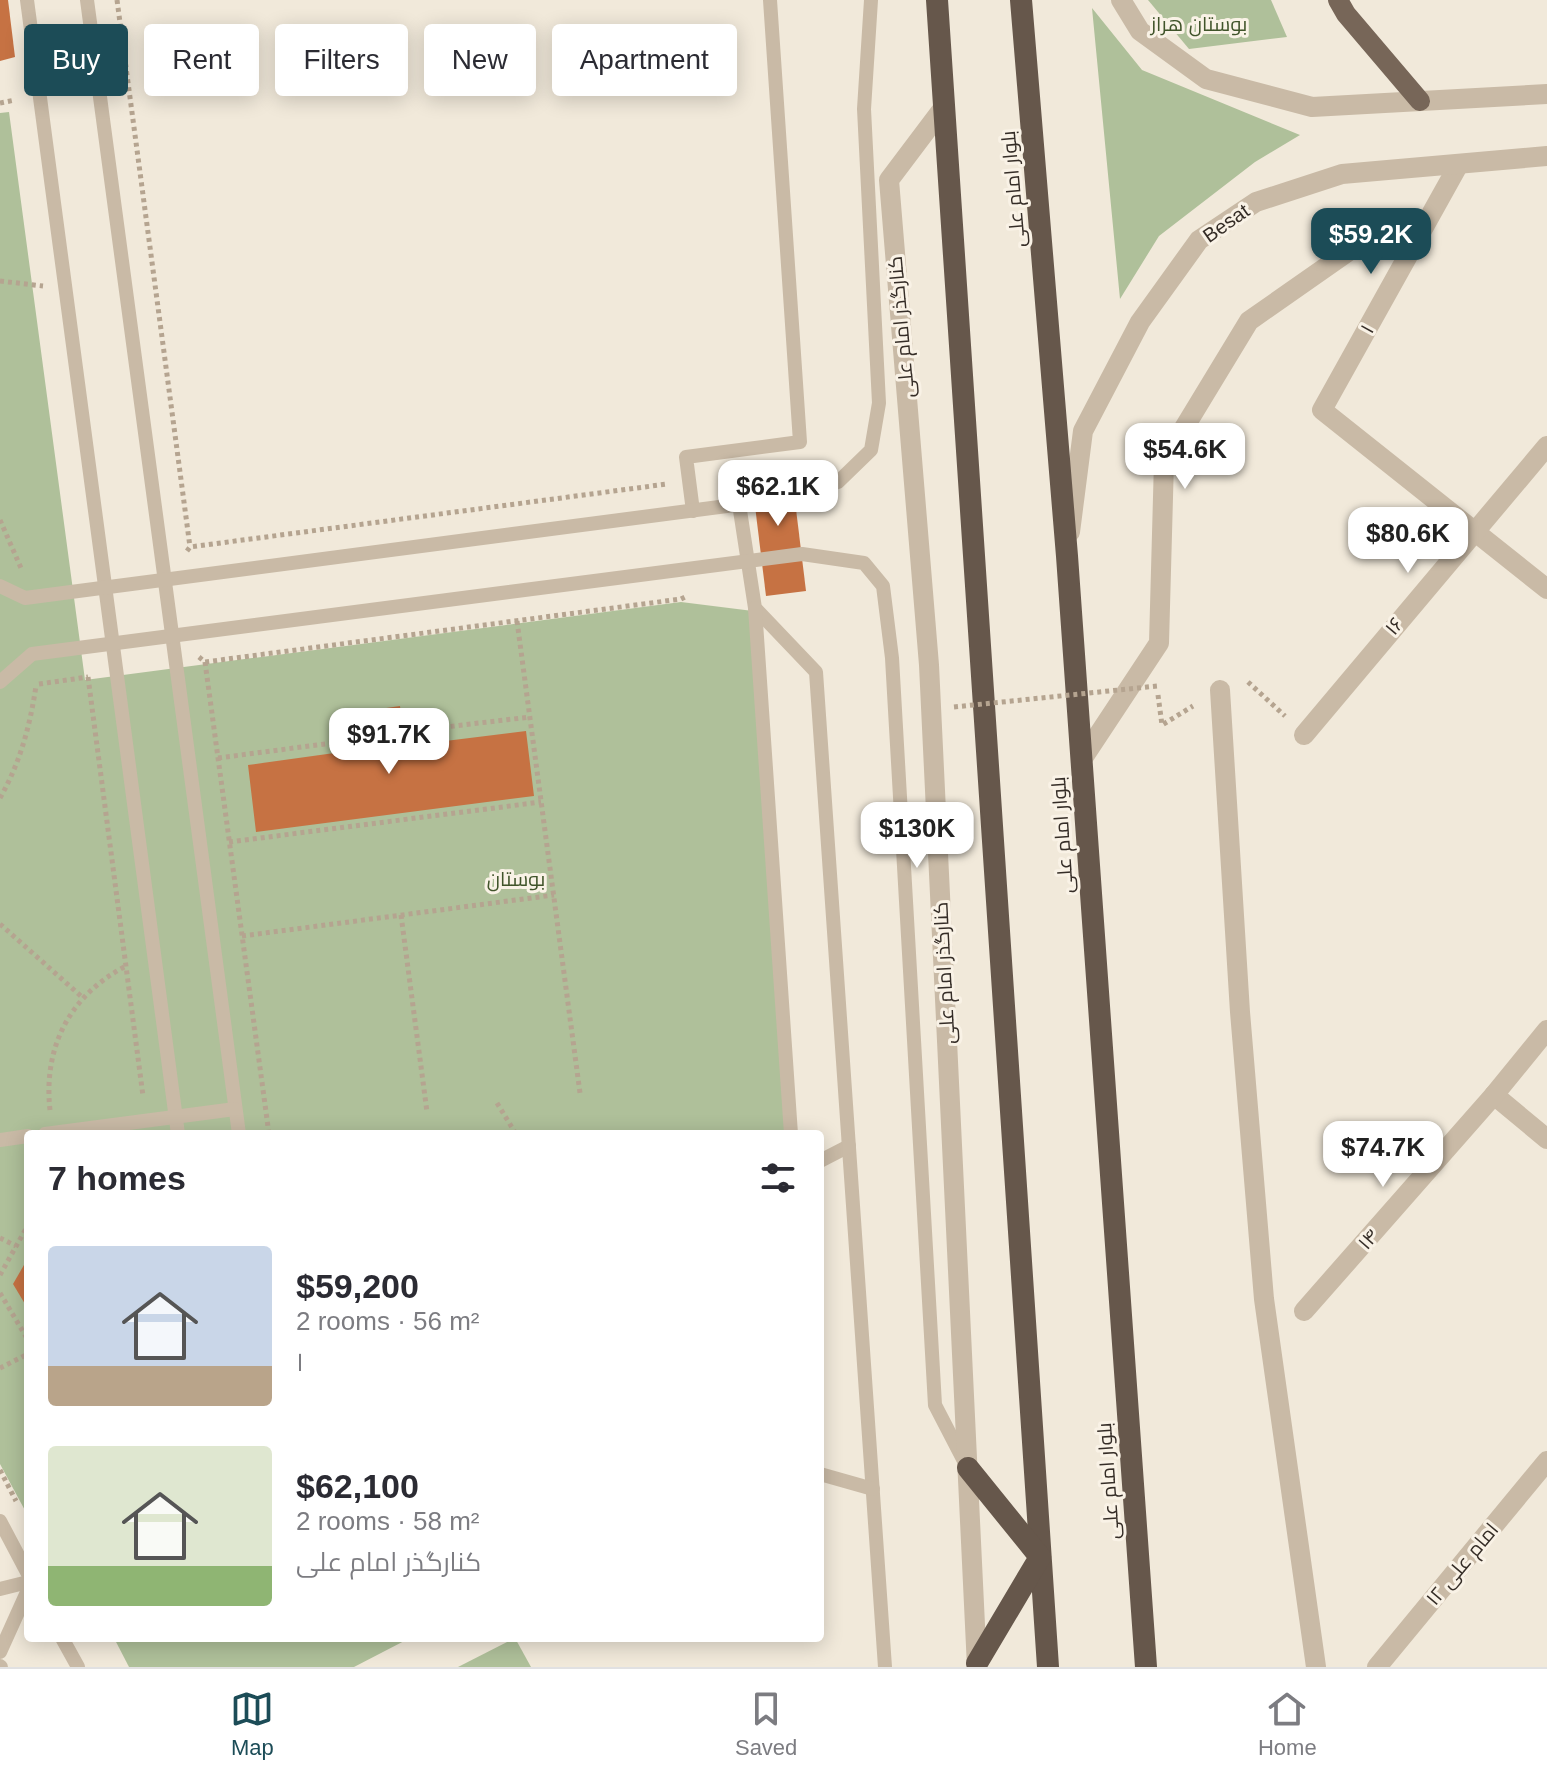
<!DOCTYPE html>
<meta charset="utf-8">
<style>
:root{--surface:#fff;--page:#f7f7f7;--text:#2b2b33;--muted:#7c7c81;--line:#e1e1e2;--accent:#1c4c57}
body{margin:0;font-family:Helvetica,Cairo,sans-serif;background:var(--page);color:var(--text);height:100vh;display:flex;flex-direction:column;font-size:30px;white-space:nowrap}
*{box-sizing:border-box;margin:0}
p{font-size:26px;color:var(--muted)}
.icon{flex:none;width:44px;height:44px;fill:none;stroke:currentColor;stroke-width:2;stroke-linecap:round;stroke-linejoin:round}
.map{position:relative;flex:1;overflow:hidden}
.drawer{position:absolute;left:24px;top:1130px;width:800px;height:512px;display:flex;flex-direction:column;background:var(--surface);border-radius:8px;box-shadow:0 4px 20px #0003}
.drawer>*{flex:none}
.banner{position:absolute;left:24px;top:24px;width:800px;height:72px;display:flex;gap:16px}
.price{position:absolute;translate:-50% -68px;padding:0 18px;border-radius:16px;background:#fff;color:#222;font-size:26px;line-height:52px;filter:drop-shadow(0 2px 4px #0008)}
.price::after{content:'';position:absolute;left:50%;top:48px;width:24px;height:18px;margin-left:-12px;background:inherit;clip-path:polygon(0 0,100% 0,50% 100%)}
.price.active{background:var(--accent);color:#fff}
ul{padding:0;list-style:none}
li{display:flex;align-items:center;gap:24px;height:200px;padding:0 24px}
li span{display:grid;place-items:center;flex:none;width:224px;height:160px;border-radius:8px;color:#555}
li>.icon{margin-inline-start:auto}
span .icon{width:96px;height:96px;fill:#fffc;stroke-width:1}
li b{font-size:34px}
h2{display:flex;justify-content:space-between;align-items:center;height:96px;padding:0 24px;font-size:34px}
.tag{padding:0 28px;border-radius:8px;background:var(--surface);box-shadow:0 4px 20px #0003;font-size:28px;line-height:72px}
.tag.active{background:var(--accent);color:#fff}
.tabs{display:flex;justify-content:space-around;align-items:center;height:112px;border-top:2px solid var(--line);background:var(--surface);font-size:22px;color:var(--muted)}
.tabs a{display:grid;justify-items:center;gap:4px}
.tabs .active{color:var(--accent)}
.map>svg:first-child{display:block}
.green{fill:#afc09a}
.building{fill:#c67243}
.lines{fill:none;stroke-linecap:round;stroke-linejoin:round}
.path{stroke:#b5a490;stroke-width:5;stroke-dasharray:4 4;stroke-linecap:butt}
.service{stroke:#c9baa6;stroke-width:14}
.minor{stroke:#c9baa6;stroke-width:20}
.tertiary{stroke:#c9baa6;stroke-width:20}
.primary{stroke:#776658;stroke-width:20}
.trunk{stroke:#66574b;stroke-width:22}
.path-bridge{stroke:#b5a490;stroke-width:5;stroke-dasharray:4 4;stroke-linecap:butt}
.labels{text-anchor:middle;stroke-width:6;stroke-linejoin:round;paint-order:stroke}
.park-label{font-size:20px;fill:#40542a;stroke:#f9f2e6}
.street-label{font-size:20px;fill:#352d27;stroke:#f9f2e6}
</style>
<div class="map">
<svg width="1547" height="1667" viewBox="0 0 1547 1667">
<rect width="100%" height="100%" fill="#f1e9da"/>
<g class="green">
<path d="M1148,0H1271L1287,37L1189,49Z"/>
<path d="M1092,8L1142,70L1300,135L1255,162L1159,236L1120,299Z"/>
<path d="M9,112L85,680L681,602L753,611L788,1134H28V1516L0,1464V113Z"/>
<path d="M114,1638H410L354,1667H129Z"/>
<path d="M515,1638L531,1667H458Z"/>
</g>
<g class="building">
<path d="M0,0H8L15,57L0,61Z"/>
<path d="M790,460L806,591L766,596L750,465Z"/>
<path d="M400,706L405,746L526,731L534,796L256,832L248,765L356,750L352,713Z"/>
<path d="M28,1258V1309L13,1284Z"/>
</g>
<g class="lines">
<g class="path">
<path d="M117,0L190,547"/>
<path d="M0,103L15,100"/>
<path d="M0,281L43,286"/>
<path d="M0,520L21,568"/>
<path d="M187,551L190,547L667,484"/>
<path d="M517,621L580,1093"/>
<path d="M199,657L205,662L681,599L687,596"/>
<path d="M205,662L269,1134"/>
<path d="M88,677L143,1096"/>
<path d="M1248,682L1285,716"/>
<path d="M39,684L88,677"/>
<path d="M1158,695L1162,725L1193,706"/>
<path d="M403,732L530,717"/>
<path d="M218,758L355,740"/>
<path d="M0,798C20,763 30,726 36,686"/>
<path d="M229,842L541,802"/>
<path d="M401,915L427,1112"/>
<path d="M0,924L82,997"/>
<path d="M242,936L554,895"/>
<path d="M497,1103L516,1134"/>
<path d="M50,1110C43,1047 70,995 126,966"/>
<path d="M0,1238L16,1246"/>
<path d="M0,1275L28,1225"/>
<path d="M0,1293L28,1340"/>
<path d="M0,1368L28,1354"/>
<path d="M0,1470L16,1501"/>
</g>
<g class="service">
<path d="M27,0L178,1134"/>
<path d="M87,0L239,1134"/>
<path d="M739,504L755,608L816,672L885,1667"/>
<path d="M693,511L686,457L800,442L770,0"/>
<path d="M0,586L25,598L795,497L838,482L871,450L879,403L864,109L871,0"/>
<path d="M755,608L791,1134"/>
<path d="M0,682L32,654L802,554L864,563L883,586L892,658L935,1405L964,1461"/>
<path d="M45,1134L235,1109"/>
<path d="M0,1140L28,1136"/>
<path d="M820,1161L849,1146"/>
<path d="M820,1474L873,1489"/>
<path d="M0,1521L28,1574"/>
<path d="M0,1589L28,1582"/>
<path d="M62,1638L78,1667"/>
<path d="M0,1652L28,1590"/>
<path d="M0,1666L1,1667"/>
</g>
<g class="minor">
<path d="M1459,164L1322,410L1547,589"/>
<path d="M1220,690L1240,1012L1264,1299L1316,1667"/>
<path d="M1304,735L1547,446"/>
<path d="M1081,761L1159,643L1164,461L1249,321L1359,244"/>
<path d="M1494,1095L1547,1139"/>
<path d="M1304,1311L1494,1095L1547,1030"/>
<path d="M1377,1667L1547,1461"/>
</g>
<g class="tertiary">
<path d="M1121,0L1140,31L1206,79L1312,107L1547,94"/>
<path d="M944,107L889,180L929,665L977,1667"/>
<path d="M1070,532L1083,431L1140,322L1199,240L1256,202L1342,174L1547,156"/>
</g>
<path class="primary" d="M1338,0L1346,14L1420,101"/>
<g class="trunk">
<path d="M937,0L1048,1667"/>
<path d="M1021,0L1067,556L1146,1667"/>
<path d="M968,1468L1040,1557L977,1663"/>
</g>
<path class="path-bridge" d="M954,707L1157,686"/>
</g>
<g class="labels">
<g class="park-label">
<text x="1199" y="31">بوستان هراز</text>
<text x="516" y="886">بوستان</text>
</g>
<g class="street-label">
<text transform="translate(1013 189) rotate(-95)" y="7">بلوار امام علی</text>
<text transform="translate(1226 223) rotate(-35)" y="7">Besat</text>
<text transform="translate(901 327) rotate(-95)" y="7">کنارگذر امام علی</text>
<text transform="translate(1367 329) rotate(-61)" y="7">۱</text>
<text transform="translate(1394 626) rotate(-50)" y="7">۱۶</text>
<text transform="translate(1062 835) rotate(-94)" y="7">بلوار امام علی</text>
<text transform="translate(944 973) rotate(-93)" y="7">کنارگذر امام علی</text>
<text transform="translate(1368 1239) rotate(-49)" y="7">۱۴</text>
<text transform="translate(1108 1481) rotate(-94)" y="7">بلوار امام علی</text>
<text transform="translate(1462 1564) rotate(-50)" y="7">امام علی ۱۲</text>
</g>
</g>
</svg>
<b class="price active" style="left:1371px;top:276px">$59.2K</b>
<b class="price" style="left:1185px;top:491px">$54.6K</b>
<b class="price" style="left:778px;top:528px">$62.1K</b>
<b class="price" style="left:1408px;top:575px">$80.6K</b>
<b class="price" style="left:389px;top:776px">$91.7K</b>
<b class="price" style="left:917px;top:870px">$130K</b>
<b class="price" style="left:1383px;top:1189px">$74.7K</b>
<div class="banner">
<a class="tag active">Buy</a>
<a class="tag">Rent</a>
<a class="tag">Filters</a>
<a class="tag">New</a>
<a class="tag">Apartment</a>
</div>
<section class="drawer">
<h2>7 homes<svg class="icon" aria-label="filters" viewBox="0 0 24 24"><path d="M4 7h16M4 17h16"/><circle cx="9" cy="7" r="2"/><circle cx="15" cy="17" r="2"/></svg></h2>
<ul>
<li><span style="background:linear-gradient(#c9d6e8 75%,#b9a48a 0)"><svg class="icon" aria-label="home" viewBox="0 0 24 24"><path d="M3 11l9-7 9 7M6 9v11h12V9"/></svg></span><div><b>$59,200</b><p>2 rooms · 56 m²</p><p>۱</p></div></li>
<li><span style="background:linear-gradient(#dfe7d0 75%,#8fb573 0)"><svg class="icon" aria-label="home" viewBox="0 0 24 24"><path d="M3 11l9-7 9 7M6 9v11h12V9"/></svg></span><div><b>$62,100</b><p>2 rooms · 58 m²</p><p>کنارگذر امام علی</p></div></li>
</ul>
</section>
</div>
<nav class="tabs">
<a class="active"><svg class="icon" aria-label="map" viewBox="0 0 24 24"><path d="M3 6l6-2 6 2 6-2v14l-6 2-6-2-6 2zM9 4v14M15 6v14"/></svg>Map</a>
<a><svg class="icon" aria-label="saved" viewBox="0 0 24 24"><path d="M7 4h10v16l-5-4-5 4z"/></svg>Saved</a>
<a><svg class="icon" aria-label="home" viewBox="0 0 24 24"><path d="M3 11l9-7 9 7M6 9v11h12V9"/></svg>Home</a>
</nav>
